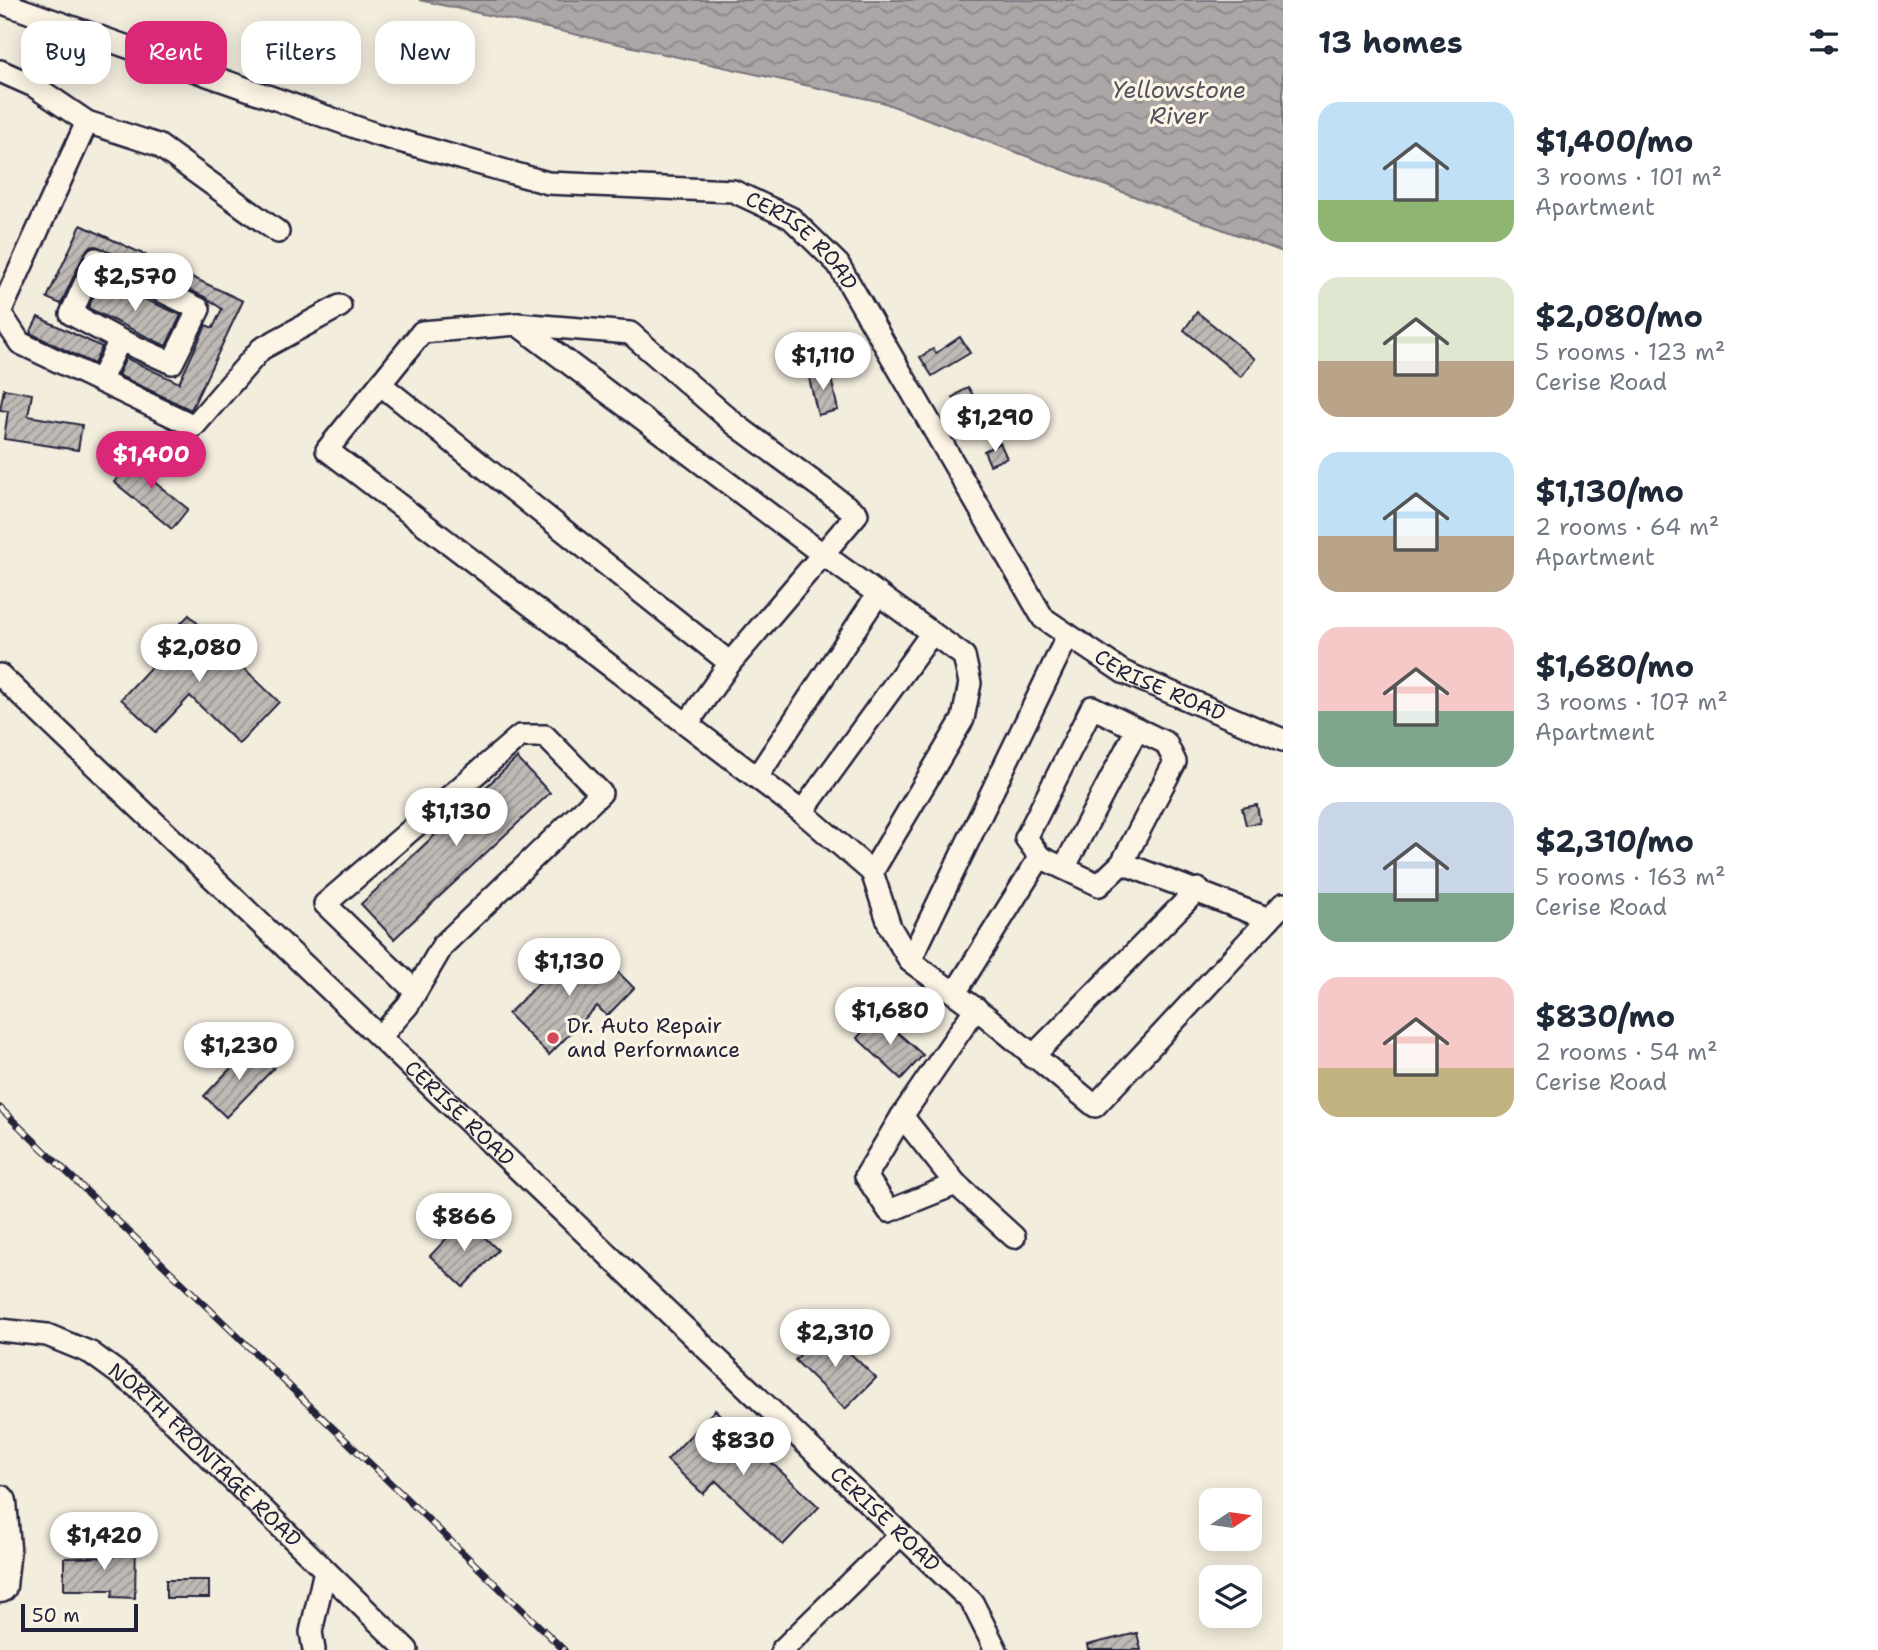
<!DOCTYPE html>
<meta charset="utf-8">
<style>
:root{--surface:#fff;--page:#f2f2f3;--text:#1f2937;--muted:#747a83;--accent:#db2777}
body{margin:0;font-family:"Shantell Sans",sans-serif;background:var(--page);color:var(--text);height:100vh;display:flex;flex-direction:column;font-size:26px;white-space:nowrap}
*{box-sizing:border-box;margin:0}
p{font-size:23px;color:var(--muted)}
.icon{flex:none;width:38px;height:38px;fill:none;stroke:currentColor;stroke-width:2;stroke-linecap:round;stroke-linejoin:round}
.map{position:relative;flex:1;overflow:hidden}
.side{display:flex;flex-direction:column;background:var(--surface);width:595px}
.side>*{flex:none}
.top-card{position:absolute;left:21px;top:21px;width:665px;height:63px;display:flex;gap:14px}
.needle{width:46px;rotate:77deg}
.buttons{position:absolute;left:1199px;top:1488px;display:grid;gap:14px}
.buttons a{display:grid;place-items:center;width:63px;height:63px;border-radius:14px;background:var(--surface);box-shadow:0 4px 18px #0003;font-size:35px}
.scale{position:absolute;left:21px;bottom:18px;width:117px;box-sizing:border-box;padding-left:7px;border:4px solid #22223b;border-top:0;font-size:19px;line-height:24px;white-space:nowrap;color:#22223b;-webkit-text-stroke:5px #fcf5e5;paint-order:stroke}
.price{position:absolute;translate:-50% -60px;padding:0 16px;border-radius:24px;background:#fff;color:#222;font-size:23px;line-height:46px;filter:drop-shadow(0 2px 4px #0008)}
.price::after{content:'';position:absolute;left:50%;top:42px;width:21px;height:16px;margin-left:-10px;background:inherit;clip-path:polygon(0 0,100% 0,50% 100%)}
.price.on{background:var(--accent);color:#fff}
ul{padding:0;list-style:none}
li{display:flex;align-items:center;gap:21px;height:175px;padding:0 35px}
li span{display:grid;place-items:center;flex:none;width:196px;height:140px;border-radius:21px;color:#555}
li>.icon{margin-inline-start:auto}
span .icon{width:84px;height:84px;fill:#fffc;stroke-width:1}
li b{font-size:30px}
h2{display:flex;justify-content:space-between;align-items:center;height:84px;padding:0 35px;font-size:30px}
.tag{padding:0 24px;border-radius:21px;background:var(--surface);box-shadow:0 4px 18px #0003;font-size:24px;line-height:63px}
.tag.on{background:var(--accent);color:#fff}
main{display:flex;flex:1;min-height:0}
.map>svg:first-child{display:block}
.water{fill:url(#water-waves);stroke:#75727b;stroke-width:2}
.building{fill:url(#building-hatch);stroke:#22223b;stroke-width:2}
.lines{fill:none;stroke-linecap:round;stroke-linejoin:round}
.minor-casing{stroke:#22223b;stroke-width:26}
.highway-casing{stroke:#22223b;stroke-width:37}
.minor{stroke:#fcf5e5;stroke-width:21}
.highway{stroke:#fcf5e5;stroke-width:32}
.rail-casing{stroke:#22223b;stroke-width:7}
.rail{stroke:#fcf5e5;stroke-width:4.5;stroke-dasharray:13;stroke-linecap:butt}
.poi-dot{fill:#d1495b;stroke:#fcf5e5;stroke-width:2.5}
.labels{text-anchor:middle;stroke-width:6;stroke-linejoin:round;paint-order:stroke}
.street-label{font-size:21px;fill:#22223b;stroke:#fcf5e5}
.poi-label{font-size:21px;fill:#22223b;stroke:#fcf5e5;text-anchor:start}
.water-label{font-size:23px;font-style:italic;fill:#525160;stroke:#fcf5e5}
</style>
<main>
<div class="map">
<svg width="1283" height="1650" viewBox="0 0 1283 1650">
<defs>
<pattern id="water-waves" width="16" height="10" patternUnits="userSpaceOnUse" patternTransform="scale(1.75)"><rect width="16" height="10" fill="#aca7a6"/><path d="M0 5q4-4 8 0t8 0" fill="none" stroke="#8c8888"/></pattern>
<pattern id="building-hatch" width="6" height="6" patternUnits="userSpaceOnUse" patternTransform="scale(1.75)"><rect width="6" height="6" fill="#bfbab6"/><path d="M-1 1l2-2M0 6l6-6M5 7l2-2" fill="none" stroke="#9b9795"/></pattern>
</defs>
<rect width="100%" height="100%" fill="#f3edde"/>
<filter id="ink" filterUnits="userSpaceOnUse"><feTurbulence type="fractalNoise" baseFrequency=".0143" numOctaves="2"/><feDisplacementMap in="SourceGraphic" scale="14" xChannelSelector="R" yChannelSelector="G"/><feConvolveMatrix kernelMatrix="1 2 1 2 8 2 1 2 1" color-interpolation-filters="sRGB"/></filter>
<g filter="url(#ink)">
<path class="water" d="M419,0H1283V252L882,102Z"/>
<g class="building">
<path d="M81,225L243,301L191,410L118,375L126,358L179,383L206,325L213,328L222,309L205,297L96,246L89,247L84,254L61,304L47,298Z"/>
<path d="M101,280L181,315L166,346L88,308Z"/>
<path d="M1197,312L1255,359L1241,377L1184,330Z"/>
<path d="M38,317L102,347L94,364L30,333Z"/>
<path d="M960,337L970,353L932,376L920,357L933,349L936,353Z"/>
<path d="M829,369L838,410L818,415L808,374Z"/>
<path d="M968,387L984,413L968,422L953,397Z"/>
<path d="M4,389L32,394L28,416L82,425L78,450L4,439L8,411L0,410Z"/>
<path d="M1000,443L1007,458L990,465L984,451Z"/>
<path d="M151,450L162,460L148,477L188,509L172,529L114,482L130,462L137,467Z"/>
<path d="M189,615L279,702L239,744L190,696L156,732L121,699L151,667L145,660Z"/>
<path d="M517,758L550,793L394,939L361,904Z"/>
<path d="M1257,805L1260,823L1246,825L1242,808Z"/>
<path d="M579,942L614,976L618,972L634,988L607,1016L597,1006L549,1055L508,1014Z"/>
<path d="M878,1015L923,1055L901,1079L857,1038Z"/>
<path d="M251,1047L274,1068L226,1117L204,1096Z"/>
<path d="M465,1219L498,1250L463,1287L430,1256Z"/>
<path d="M825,1329L876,1378L845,1409L795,1360Z"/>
<path d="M715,1410L819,1507L783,1545L716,1481L703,1494L667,1460Z"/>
<path d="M113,1541H136L135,1598L112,1597L113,1590H64V1558L113,1557Z"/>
<rect x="166" y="1580" width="43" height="18"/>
<path d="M1137,1633L1141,1650H1088L1087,1645Z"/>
</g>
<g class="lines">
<g class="minor-casing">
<g id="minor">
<path id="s1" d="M0,2L375,134L548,183L733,191L791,218L838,264L1043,618L1123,672L1283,740"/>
<path d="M0,71L34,86L87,122L158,145L278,232"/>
<path d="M0,313L87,122"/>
<path d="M1,314L20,343L194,426L261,349L340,306"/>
<path d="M100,381L120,340L172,363L199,309L96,259L71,314L120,340"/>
<path d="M380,384L730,663L857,514L736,425L630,333L517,324"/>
<path d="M1068,635L910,961L987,1017L1095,1106L1283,904"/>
<path id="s2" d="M0,675L972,1602L996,1650"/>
<path d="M687,724L730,663"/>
<path d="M757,777L878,594"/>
<path d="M802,812L932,633"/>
<path d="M1122,863L1099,885L1040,857L1026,838L1092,707L1166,743L1175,762L1122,863L1269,919"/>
<path d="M1064,868L1137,729"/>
<path d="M872,872L963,719L970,683L964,656L817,550L517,324L422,332L327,450L802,812L872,872L890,927L910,961"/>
<path d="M955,993L1040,857"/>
<path d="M976,1008L902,1116L866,1176L889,1211L956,1184L1014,1237"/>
<path d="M380,1037L408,1005L443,945L601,793L545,736H520L325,904L415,991"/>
<path d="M1032,1057L1198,889"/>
<path d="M902,1116L956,1184"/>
<path id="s3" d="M0,1330L47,1335L91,1353L136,1386L325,1570L311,1632L314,1650"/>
<path d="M325,1570L407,1650"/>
<path d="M782,1650L901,1534"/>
</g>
</g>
<g class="highway-casing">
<path id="highway" d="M0,1502L4,1548L0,1586"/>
</g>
<use href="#minor" class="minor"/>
<use href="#highway" class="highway"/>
<g class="rail-casing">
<path id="rail" d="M0,1108L564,1650"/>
</g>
<use href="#rail" class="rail"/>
</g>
</g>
<circle class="poi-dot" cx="553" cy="1038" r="7"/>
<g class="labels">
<g class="street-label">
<text dy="7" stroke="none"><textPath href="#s1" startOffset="849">CERISE ROAD</textPath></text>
<text dy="7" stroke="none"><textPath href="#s1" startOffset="1437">CERISE ROAD</textPath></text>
<text dy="7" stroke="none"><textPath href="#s2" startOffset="635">CERISE ROAD</textPath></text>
<text dy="7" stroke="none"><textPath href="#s3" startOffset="248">NORTH FRONTAGE ROAD</textPath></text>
<text dy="7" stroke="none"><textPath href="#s2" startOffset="1223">CERISE ROAD</textPath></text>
</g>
<g class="poi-label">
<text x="567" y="1033">Dr. Auto Repair<tspan x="567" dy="24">and Performance</tspan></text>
</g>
<g class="water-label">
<text x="1179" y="98">Yellowstone<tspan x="1179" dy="26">River</tspan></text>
</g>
</g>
</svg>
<div class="buttons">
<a><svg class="needle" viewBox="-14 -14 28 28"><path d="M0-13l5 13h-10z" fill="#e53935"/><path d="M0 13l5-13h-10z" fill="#747a83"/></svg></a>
<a><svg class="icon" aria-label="layers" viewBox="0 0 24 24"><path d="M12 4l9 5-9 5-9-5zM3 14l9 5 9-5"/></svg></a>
</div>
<div class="scale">50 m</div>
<b class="price" style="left:135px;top:313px">$2,570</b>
<b class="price" style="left:823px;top:392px">$1,110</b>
<b class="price" style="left:995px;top:454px">$1,290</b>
<b class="price on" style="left:151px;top:491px">$1,400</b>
<b class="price" style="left:199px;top:684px">$2,080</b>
<b class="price" style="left:456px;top:848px">$1,130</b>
<b class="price" style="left:569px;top:998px">$1,130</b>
<b class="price" style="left:890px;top:1047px">$1,680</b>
<b class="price" style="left:239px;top:1082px">$1,230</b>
<b class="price" style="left:464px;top:1253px">$866</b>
<b class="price" style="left:835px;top:1369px">$2,310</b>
<b class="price" style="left:743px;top:1477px">$830</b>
<b class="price" style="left:104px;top:1572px">$1,420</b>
<div class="top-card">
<a class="tag">Buy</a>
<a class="tag on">Rent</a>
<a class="tag">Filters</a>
<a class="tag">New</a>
</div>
</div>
<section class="side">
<h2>13 homes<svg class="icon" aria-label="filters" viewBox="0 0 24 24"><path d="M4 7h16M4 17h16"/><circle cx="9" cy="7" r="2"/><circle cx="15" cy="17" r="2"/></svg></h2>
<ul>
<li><span style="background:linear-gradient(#bfe0f5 70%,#8fb573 0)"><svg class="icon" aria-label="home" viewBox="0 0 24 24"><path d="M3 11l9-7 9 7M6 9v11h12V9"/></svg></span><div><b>$1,400/mo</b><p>3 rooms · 101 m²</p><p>Apartment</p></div></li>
<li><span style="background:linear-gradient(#dfe7d0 60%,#b9a48a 0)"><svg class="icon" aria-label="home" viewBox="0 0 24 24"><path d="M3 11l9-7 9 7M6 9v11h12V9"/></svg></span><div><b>$2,080/mo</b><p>5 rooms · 123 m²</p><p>Cerise Road</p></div></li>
<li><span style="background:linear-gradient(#bfe0f5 60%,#b9a48a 0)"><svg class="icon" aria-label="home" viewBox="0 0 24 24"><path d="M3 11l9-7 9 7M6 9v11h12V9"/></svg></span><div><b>$1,130/mo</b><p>2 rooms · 64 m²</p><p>Apartment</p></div></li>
<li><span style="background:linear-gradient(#f6c9c9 60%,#7fa58c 0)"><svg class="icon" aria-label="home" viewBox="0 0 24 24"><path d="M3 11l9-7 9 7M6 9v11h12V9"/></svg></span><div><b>$1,680/mo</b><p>3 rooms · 107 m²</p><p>Apartment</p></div></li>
<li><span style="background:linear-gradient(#c9d6e8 65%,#7fa58c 0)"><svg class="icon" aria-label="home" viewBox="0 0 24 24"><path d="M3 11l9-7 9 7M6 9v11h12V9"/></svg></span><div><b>$2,310/mo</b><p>5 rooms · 163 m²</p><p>Cerise Road</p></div></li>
<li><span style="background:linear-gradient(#f6c9c9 65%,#c2b280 0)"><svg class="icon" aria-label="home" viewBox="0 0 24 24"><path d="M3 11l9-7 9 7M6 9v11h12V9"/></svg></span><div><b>$830/mo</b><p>2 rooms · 54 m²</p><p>Cerise Road</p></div></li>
</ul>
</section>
</main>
